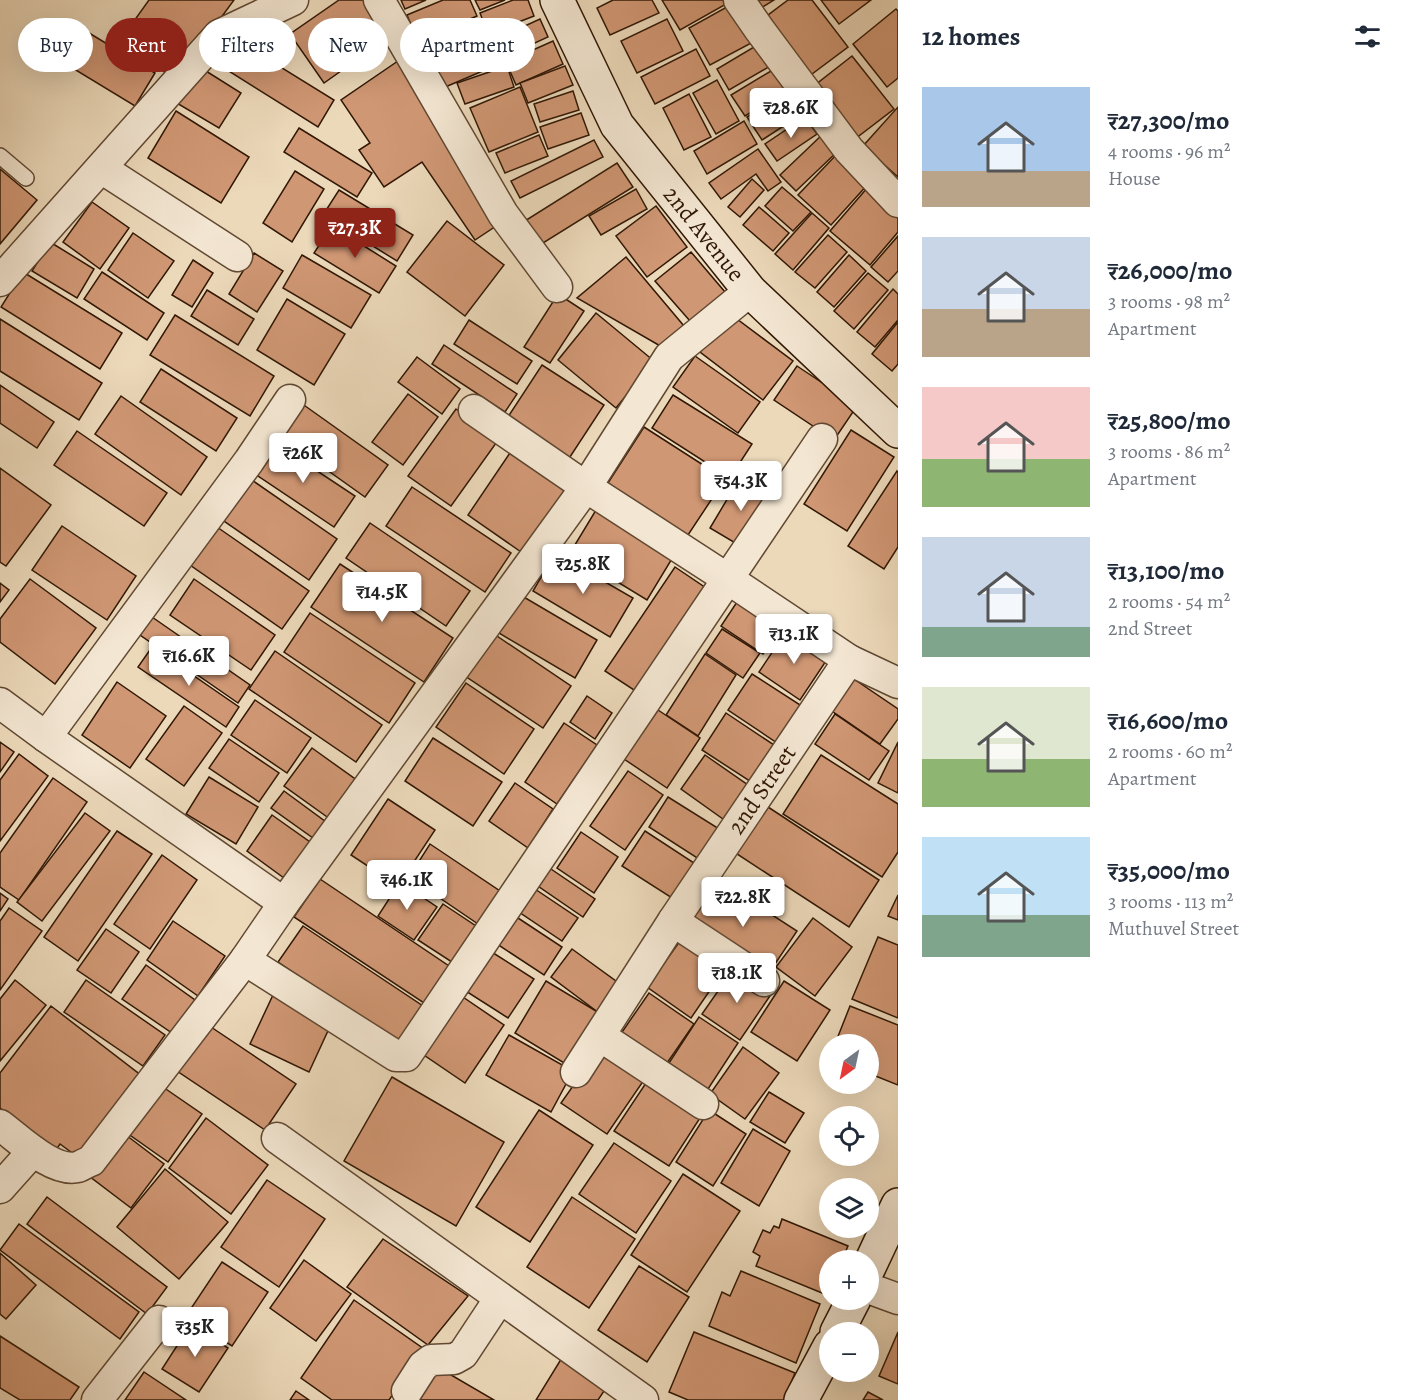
<!DOCTYPE html>
<meta charset="utf-8">
<style>
:root{--surface:#fff;--page:#f6f6f7;--text:#1f2937;--muted:#747a83;--accent:#8f2418}
body{margin:0;font-family:Alegreya,serif;background:var(--page);color:var(--text);height:100vh;display:flex;flex-direction:column;font-size:22px;white-space:nowrap}
*{box-sizing:border-box;margin:0}
p{font-size:20px;color:var(--muted)}
.icon{flex:none;width:33px;height:33px;fill:none;stroke:currentColor;stroke-width:2;stroke-linecap:round;stroke-linejoin:round}
.map{position:relative;flex:1;overflow:hidden}
.drawer{display:flex;flex-direction:column;background:var(--surface);width:510px}
.drawer>*{flex:none}
.hud{position:absolute;left:18px;top:18px;width:570px;height:54px;display:flex;gap:12px}
.needle{width:39px;rotate:213deg}
.tools{position:absolute;left:819px;top:1034px;display:grid;gap:12px}
.tools a{display:grid;place-items:center;width:60px;height:60px;border-radius:50%;background:var(--surface);box-shadow:0 6px 24px #0002;font-size:30px}
.price{position:absolute;translate:-50% -51px;padding:0 14px;border-radius:6px;background:#fff;color:#222;font-size:20px;line-height:39px;filter:drop-shadow(0 2px 3px #0008)}
.price::after{content:'';position:absolute;left:50%;top:36px;width:18px;height:14px;margin-left:-9px;background:inherit;clip-path:polygon(0 0,100% 0,50% 100%)}
.price.active{background:var(--accent);color:#fff}
ul{padding:0;list-style:none}
li{display:flex;align-items:center;gap:18px;height:150px;padding:0 24px}
li span{display:grid;place-items:center;flex:none;width:168px;height:120px;border-radius:0px;color:#555}
li>.icon{margin-inline-start:auto}
span .icon{width:72px;height:72px;fill:#fffc;stroke-width:1}
li b{font-size:26px}
h2{display:flex;justify-content:space-between;align-items:center;height:72px;padding:0 24px;font-size:26px}
.chip{padding:0 21px;border-radius:27px;background:var(--surface);box-shadow:0 6px 24px #0002;font-size:21px;line-height:54px}
.chip.active{background:var(--accent);color:#fff}
main{display:flex;flex:1;min-height:0}
.map>svg:first-child{display:block}
.building{fill:#d09774;stroke:#311805;stroke-width:1.5}
.lines{fill:none;stroke-linecap:round;stroke-linejoin:round}
.lane-casing{stroke:#604832;stroke-width:18}
.street-casing{stroke:#604832;stroke-width:33}
.secondary-casing{stroke:#311805;stroke-width:36}
.lane{stroke:#f3e6d2;stroke-width:15}
.street{stroke:#f3e6d2;stroke-width:30}
.secondary{stroke:#f3e6d2;stroke-width:33}
.labels{text-anchor:middle;stroke-width:4.5;stroke-linejoin:round;paint-order:stroke}
.street-label{font-size:24px;fill:#311805;stroke:#f3e6d2}
</style>
<main>
<div class="map">
<svg width="898" height="1400" viewBox="0 0 898 1400">
<rect width="100%" height="100%" fill="#ecd9ba"/>
<filter id="stains"><feTurbulence type="fractalNoise" baseFrequency=".00333" numOctaves="4"/><feColorMatrix values="0 0 0 0 .2 0 0 0 0 .09 0 0 0 0 .02 0 0 0 .5 -.17"/></filter>
<radialGradient id="worn" r=".72"><stop offset=".6" stop-color="#630" stop-opacity="0"/><stop offset="1" stop-color="#630" stop-opacity=".3"/></radialGradient>
<g class="building">
<path d="M149,0H234L175,80L121,39Z"/>
<path d="M339,0H369L393,34L324,83L290,34Z"/>
<path d="M401,0H426L405,9Z"/>
<path d="M443,0H470L477,16L418,41L407,15Z"/>
<path d="M475,0H505L480,10Z"/>
<path d="M513,0H528L534,16L488,34L480,13Z"/>
<path d="M613,0H652L659,13L610,35L597,8Z"/>
<path d="M662,0H727L728,3L680,30Z"/>
<path d="M749,0H774L756,11Z"/>
<path d="M788,0H812L848,47L804,80L760,21Z"/>
<path d="M821,0H871L839,24Z"/>
<path d="M734,3L755,41L710,65L689,28Z"/>
<path d="M896,9L898,11V78L887,87L853,44Z"/>
<path d="M540,19L548,37L500,59L492,41Z"/>
<path d="M667,19L683,51L637,73L621,41Z"/>
<path d="M478,20L499,64L443,88L423,44Z"/>
<path d="M71,22L155,73L135,106L51,55Z"/>
<path d="M232,37L334,100L318,127L216,63Z"/>
<path d="M553,41L563,64L516,85L506,62Z"/>
<path d="M759,44L772,65L729,90L717,69Z"/>
<path d="M696,49L710,76L655,104L641,77Z"/>
<path d="M852,56L894,109L851,142L810,89Z"/>
<path d="M398,61L505,220L475,240L422,162L384,187L359,150L370,143L341,100Z"/>
<path d="M198,66L241,93L219,128L175,102Z"/>
<path d="M507,66L514,87L465,104L457,83Z"/>
<path d="M565,66L573,85L528,103L520,83Z"/>
<path d="M776,68L789,89L745,116L731,95Z"/>
<path d="M717,80L739,121L716,134L693,93Z"/>
<path d="M520,87L538,132L489,152L470,108Z"/>
<path d="M795,87L810,109L762,140L747,117Z"/>
<path d="M573,91L579,110L540,122L534,104Z"/>
<path d="M689,94L711,137L684,150L663,108Z"/>
<path d="M898,107V177L863,146Z"/>
<path d="M176,111L249,157L221,203L148,158Z"/>
<path d="M581,113L589,135L548,149L540,127Z"/>
<path d="M805,117L817,134L777,161L765,144Z"/>
<path d="M744,121L757,144L707,174L694,151Z"/>
<path d="M299,128L372,173L357,197L284,152Z"/>
<path d="M824,133L840,149L796,191L780,175Z"/>
<path d="M539,135L548,156L505,173L496,153Z"/>
<path d="M594,140L603,157L520,198L511,181Z"/>
<path d="M758,149L781,182L768,191L756,174L721,199L709,183Z"/>
<path d="M837,154L869,183L831,225L798,195Z"/>
<path d="M617,163L633,187L535,248L520,224Z"/>
<path d="M0,169L37,200L0,244Z"/>
<path d="M295,171L324,189L292,242L263,223Z"/>
<path d="M752,179L764,190L740,217L728,207Z"/>
<path d="M782,187L811,212L793,231L765,206Z"/>
<path d="M868,187L898,213V232L870,265L830,231Z"/>
<path d="M636,189L647,209L601,235L589,216Z"/>
<path d="M339,190L413,235L397,261L323,215Z"/>
<path d="M92,202L129,228L100,269L63,242Z"/>
<path d="M656,206L687,247L647,277L616,236Z"/>
<path d="M759,207L789,233L773,251L743,225Z"/>
<path d="M812,213L829,228L793,270L775,254Z"/>
<path d="M447,221L504,265L465,316L407,272Z"/>
<path d="M332,226L396,266L379,293L314,253Z"/>
<path d="M133,233L174,261L148,298L108,270Z"/>
<path d="M828,235L847,252L815,288L795,272Z"/>
<path d="M898,236V271L888,282L871,267Z"/>
<path d="M50,242L94,269L77,298L32,271Z"/>
<path d="M691,252L725,292L690,321L655,281Z"/>
<path d="M254,253L283,271L257,312L229,294Z"/>
<path d="M302,255L371,295L351,328L283,288Z"/>
<path d="M849,255L866,271L834,307L817,292Z"/>
<path d="M626,257L684,326L662,347L577,298Z"/>
<path d="M193,260L213,273L192,307L172,295Z"/>
<path d="M23,272L122,333L100,369L1,307Z"/>
<path d="M102,272L164,313L147,340L84,299Z"/>
<path d="M868,273L888,290L854,329L834,311Z"/>
<path d="M893,289L898,294V320L875,347L857,332Z"/>
<path d="M207,290L254,319L238,345L191,316Z"/>
<path d="M558,294L584,311L550,363L524,347Z"/>
<path d="M287,299L345,334L314,385L257,350Z"/>
<path d="M596,313L654,361L616,408L558,360Z"/>
<path d="M729,313L793,361L763,400L700,352Z"/>
<path d="M175,315L274,376L250,416L150,355Z"/>
<path d="M0,319L102,383L79,420L0,371Z"/>
<path d="M469,320L532,361L517,384L454,344Z"/>
<path d="M898,322V364L892,371L872,354Z"/>
<path d="M444,345L517,394L505,412L432,364Z"/>
<path d="M695,356L760,402L738,433L673,387Z"/>
<path d="M417,357L460,389L442,414L398,382Z"/>
<path d="M542,365L604,405L568,460L506,420Z"/>
<path d="M797,366L857,406L834,440L774,400Z"/>
<path d="M161,369L237,418L216,451L140,402Z"/>
<path d="M0,385L54,422L37,448L0,423Z"/>
<path d="M408,394L438,417L403,465L372,442Z"/>
<path d="M673,395L752,444L730,478L652,428Z"/>
<path d="M121,396L207,457L181,495L95,434Z"/>
<path d="M301,403L388,465L365,497L278,435Z"/>
<path d="M456,409L499,439L451,506L408,476Z"/>
<path d="M644,427L725,479L686,538L606,486Z"/>
<path d="M851,430L894,457L847,531L804,504Z"/>
<path d="M77,431L167,493L144,526L54,465Z"/>
<path d="M272,441L355,496L334,527L252,472Z"/>
<path d="M514,447L570,486L524,554L468,515Z"/>
<path d="M0,468L51,505L6,566L0,562Z"/>
<path d="M897,471L898,472V547L884,569L848,546Z"/>
<path d="M741,476L773,496L742,547L710,528Z"/>
<path d="M249,478L337,539L309,580L221,519Z"/>
<path d="M412,487L511,553L485,592L386,526Z"/>
<path d="M596,510L673,557L647,600L570,553Z"/>
<path d="M370,523L470,591L446,626L346,558Z"/>
<path d="M62,526L136,576L107,620L32,570Z"/>
<path d="M217,527L309,591L282,629L190,565Z"/>
<path d="M555,553L633,598L610,637L533,591Z"/>
<path d="M340,564L453,638L424,682L311,607Z"/>
<path d="M675,567L706,588L637,692L605,671Z"/>
<path d="M30,579L96,628L55,684L0,642V619Z"/>
<path d="M194,579L275,635L251,670L170,615Z"/>
<path d="M0,583L9,590L0,602Z"/>
<path d="M522,596L597,640L575,678L499,633Z"/>
<path d="M741,596L783,625L763,654L721,626Z"/>
<path d="M310,613L415,683L389,723L284,652Z"/>
<path d="M152,617L250,685L238,703L140,635Z"/>
<path d="M722,629L760,653L743,678L706,653Z"/>
<path d="M787,630L828,658L800,700L759,672Z"/>
<path d="M494,634L571,686L543,728L465,676Z"/>
<path d="M152,647L239,707L226,727L138,667Z"/>
<path d="M275,651L382,725L356,762L249,689Z"/>
<path d="M705,654L736,675L698,736L666,715Z"/>
<path d="M752,674L811,712L786,749L728,710Z"/>
<path d="M848,675L898,709V719L880,744L826,707Z"/>
<path d="M117,682L166,716L130,768L82,735Z"/>
<path d="M466,683L534,729L504,774L436,727Z"/>
<path d="M587,696L612,713L595,739L570,722Z"/>
<path d="M255,700L311,738L287,773L231,735Z"/>
<path d="M184,706L222,733L184,786L146,759Z"/>
<path d="M658,710L700,738L667,788L624,759Z"/>
<path d="M726,713L786,753L762,789L702,750Z"/>
<path d="M835,714L889,751L869,780L815,744Z"/>
<path d="M564,723L597,745L557,804L525,782Z"/>
<path d="M433,738L502,782L473,826L405,781Z"/>
<path d="M229,739L279,773L259,802L209,768Z"/>
<path d="M0,742L14,752L0,772Z"/>
<path d="M898,742V793L878,783Z"/>
<path d="M312,748L358,781L330,819L284,786Z"/>
<path d="M19,754L48,776L0,841V780Z"/>
<path d="M705,755L748,785L723,819L681,789Z"/>
<path d="M821,755L898,804V852L882,877L783,814Z"/>
<path d="M628,771L663,795L625,850L590,826Z"/>
<path d="M209,777L258,807L236,844L186,814Z"/>
<path d="M53,778L87,802L19,900L0,887V853Z"/>
<path d="M515,783L553,809L528,848L489,821Z"/>
<path d="M284,791L326,822L313,838L271,808Z"/>
<path d="M668,797L724,832L705,863L649,827Z"/>
<path d="M388,799L435,830L398,886L351,855Z"/>
<path d="M765,805L879,880L849,927L734,852Z"/>
<path d="M85,813L110,831L42,921L17,902Z"/>
<path d="M272,815L310,842L284,878L247,851Z"/>
<path d="M117,831L152,854L78,961L44,937Z"/>
<path d="M645,831L694,863L672,898L622,866Z"/>
<path d="M581,832L618,857L594,893L557,868Z"/>
<path d="M430,844L503,893L481,926L409,877Z"/>
<path d="M162,855L197,880L150,949L114,924Z"/>
<path d="M548,867L595,899L583,917L535,884Z"/>
<path d="M320,879L449,966L424,1003L294,917Z"/>
<path d="M718,880L797,931L767,976L689,925Z"/>
<path d="M400,882L437,907L414,940L378,916Z"/>
<path d="M529,885L578,918L562,941L513,908Z"/>
<path d="M0,893L8,899L0,911Z"/>
<path d="M898,895V920L888,916Z"/>
<path d="M443,904L482,930L458,966L418,940Z"/>
<path d="M9,908L42,931L0,990V921Z"/>
<path d="M515,916L562,947L544,975L497,944Z"/>
<path d="M813,918L852,947L815,996L776,967Z"/>
<path d="M173,921L225,956L198,996L147,960Z"/>
<path d="M303,926L426,1008L402,1045L278,962Z"/>
<path d="M106,929L139,952L111,993L77,970Z"/>
<path d="M685,934L728,964L691,1018L647,987Z"/>
<path d="M878,937L898,945V1018L852,999Z"/>
<path d="M487,949L534,979L508,1018L461,988Z"/>
<path d="M572,949L620,984L599,1013L551,977Z"/>
<path d="M146,965L195,1000L172,1033L122,999Z"/>
<path d="M734,968L772,993L740,1040L702,1014Z"/>
<path d="M15,980L46,1005L0,1061V999Z"/>
<path d="M86,980L165,1035L143,1066L64,1012Z"/>
<path d="M546,981L601,1014L569,1066L515,1033Z"/>
<path d="M784,981L830,1010L797,1061L751,1032Z"/>
<path d="M457,993L504,1025L465,1083L418,1051Z"/>
<path d="M649,993L694,1024L665,1066L620,1035Z"/>
<path d="M273,995L332,1022L309,1072L250,1044Z"/>
<path d="M51,1006L142,1076L79,1158L60,1144L56,1150L0,1108V1073Z"/>
<path d="M850,1006L898,1025V1085L868,1073V1044H835Z"/>
<path d="M699,1017L738,1043L708,1089L669,1063Z"/>
<path d="M208,1025L296,1084L265,1130L177,1071Z"/>
<path d="M509,1035L573,1071L551,1112L486,1075Z"/>
<path d="M743,1047L779,1073L745,1119L710,1094Z"/>
<path d="M599,1049L644,1080L607,1134L561,1103Z"/>
<path d="M392,1077L504,1142L456,1226L344,1161Z"/>
<path d="M646,1083L700,1118L669,1166L614,1131Z"/>
<path d="M160,1085L202,1114L168,1162L127,1133Z"/>
<path d="M769,1092L804,1113L785,1143L750,1122Z"/>
<path d="M539,1110L593,1145L530,1242L476,1207Z"/>
<path d="M709,1110L746,1134L713,1186L676,1162Z"/>
<path d="M206,1118L268,1165L231,1214L169,1168Z"/>
<path d="M753,1129L790,1151L759,1206L721,1183Z"/>
<path d="M122,1132L164,1164L131,1208L89,1176Z"/>
<path d="M614,1143L671,1181L636,1233L579,1194Z"/>
<path d="M165,1169L228,1222L179,1279L117,1227Z"/>
<path d="M683,1174L740,1211L687,1292L631,1255Z"/>
<path d="M267,1180L325,1219L279,1287L221,1247Z"/>
<path d="M47,1197L167,1287L147,1314L27,1224Z"/>
<path d="M572,1197L635,1239L589,1308L527,1267Z"/>
<path d="M782,1219L848,1246L842,1260H830V1290L827,1295L756,1266L760,1256L753,1252L763,1230L770,1233L774,1226L779,1228Z"/>
<path d="M19,1224L139,1312L120,1339L0,1250Z"/>
<path d="M383,1239L468,1296L428,1345L347,1287Z"/>
<path d="M0,1253L36,1285L6,1319L0,1314Z"/>
<path d="M304,1260L351,1294L316,1341L270,1308Z"/>
<path d="M222,1262L268,1292L232,1346L186,1316Z"/>
<path d="M639,1266L689,1297L647,1362L598,1330Z"/>
<path d="M741,1271L820,1304L796,1363L709,1326L722,1292L730,1296Z"/>
<path d="M354,1300L424,1349L389,1400H332L301,1378Z"/>
<path d="M191,1324L228,1348L199,1392L162,1369Z"/>
<path d="M694,1332L795,1373L784,1400H688L669,1392Z"/>
<path d="M898,1332V1384L879,1376Z"/>
<path d="M0,1336L79,1387L70,1400H20L0,1388Z"/>
<path d="M563,1356L608,1385L598,1400H536Z"/>
<path d="M434,1365L494,1400H413Z"/>
<path d="M144,1372L186,1400H125Z"/>
<path d="M296,1391L309,1400H290Z"/>
<path d="M868,1392L883,1400H863Z"/>
</g>
<g class="lines">
<g class="lane-casing">
<path id="lane" d="M0,156L26,178"/>
</g>
<g class="street-casing">
<g id="street">
<path d="M379,0L503,214L557,287"/>
<path d="M739,0L759,29L849,150L898,202"/>
<path d="M101,168L237,256"/>
<path d="M0,281L219,35L293,0"/>
<path d="M474,410L586,487L728,579L849,660L898,683"/>
<path d="M0,703L46,737L284,903"/>
<path d="M46,737L249,461L290,400"/>
<path d="M673,921L764,981"/>
<path d="M245,960L396,1056H406L822,439"/>
<path d="M600,1036L703,1104"/>
<path id="s1" d="M576,1072L673,921L849,660"/>
<path d="M0,1125C19,1139 53,1173 78,1167C83,1165 87,1162 91,1161L245,960L284,903L586,487L669,357L750,291"/>
<path d="M277,1138L643,1400"/>
<path d="M0,1188L33,1151"/>
<path d="M868,1288L898,1299"/>
<path d="M407,1391L423,1366L431,1360L454,1359L463,1354L500,1298"/>
<path d="M97,1400L159,1321"/>
</g>
</g>
<g class="secondary-casing">
<g id="secondary">
<path id="s2" d="M557,0L617,125L750,291L898,431"/>
<path d="M868,1269L898,1205"/>
<path d="M837,1332L854,1299"/>
<path d="M801,1400L830,1346"/>
</g>
</g>
<use href="#lane" class="lane"/>
<use href="#street" class="street"/>
<use href="#secondary" class="secondary"/>
</g>
<g class="labels">
<g class="street-label">
<text dy="8" stroke="none"><textPath href="#s2" startOffset="278">2nd Avenue</textPath></text>
<text dy="8" stroke="none"><textPath href="#s1" startOffset="338">2nd Street</textPath></text>
</g>
</g>
<rect width="100%" height="100%" filter="url(#stains)"/>
<rect width="100%" height="100%" fill="url(#worn)"/>
</svg>
<div class="tools">
<a><svg class="needle" viewBox="-14 -14 28 28"><path d="M0-13l5 13h-10z" fill="#e53935"/><path d="M0 13l5-13h-10z" fill="#747a83"/></svg></a>
<a><svg class="icon" aria-label="locate" viewBox="0 0 24 24"><circle cx="12" cy="12" r="6"/><path d="M12 2v4M12 18v4M2 12h4M18 12h4"/></svg></a>
<a><svg class="icon" aria-label="layers" viewBox="0 0 24 24"><path d="M12 4l9 5-9 5-9-5zM3 14l9 5 9-5"/></svg></a>
<a>+</a>
<a>−</a>
</div>
<b class="price" style="left:791px;top:139px">₹28.6K</b>
<b class="price active" style="left:355px;top:259px">₹27.3K</b>
<b class="price" style="left:303px;top:484px">₹26K</b>
<b class="price" style="left:741px;top:512px">₹54.3K</b>
<b class="price" style="left:583px;top:595px">₹25.8K</b>
<b class="price" style="left:382px;top:623px">₹14.5K</b>
<b class="price" style="left:794px;top:665px">₹13.1K</b>
<b class="price" style="left:189px;top:687px">₹16.6K</b>
<b class="price" style="left:407px;top:911px">₹46.1K</b>
<b class="price" style="left:743px;top:928px">₹22.8K</b>
<b class="price" style="left:737px;top:1004px">₹18.1K</b>
<b class="price" style="left:195px;top:1358px">₹35K</b>
<div class="hud">
<a class="chip">Buy</a>
<a class="chip active">Rent</a>
<a class="chip">Filters</a>
<a class="chip">New</a>
<a class="chip">Apartment</a>
</div>
</div>
<section class="drawer">
<h2>12 homes<svg class="icon" aria-label="filters" viewBox="0 0 24 24"><path d="M4 7h16M4 17h16"/><circle cx="9" cy="7" r="2"/><circle cx="15" cy="17" r="2"/></svg></h2>
<ul>
<li><span style="background:linear-gradient(#a9c7e8 70%,#b9a48a 0)"><svg class="icon" aria-label="home" viewBox="0 0 24 24"><path d="M3 11l9-7 9 7M6 9v11h12V9"/></svg></span><div><b>₹27,300/mo</b><p>4 rooms · 96 m²</p><p>House</p></div></li>
<li><span style="background:linear-gradient(#c9d6e8 60%,#b9a48a 0)"><svg class="icon" aria-label="home" viewBox="0 0 24 24"><path d="M3 11l9-7 9 7M6 9v11h12V9"/></svg></span><div><b>₹26,000/mo</b><p>3 rooms · 98 m²</p><p>Apartment</p></div></li>
<li><span style="background:linear-gradient(#f6c9c9 60%,#8fb573 0)"><svg class="icon" aria-label="home" viewBox="0 0 24 24"><path d="M3 11l9-7 9 7M6 9v11h12V9"/></svg></span><div><b>₹25,800/mo</b><p>3 rooms · 86 m²</p><p>Apartment</p></div></li>
<li><span style="background:linear-gradient(#c9d6e8 75%,#7fa58c 0)"><svg class="icon" aria-label="home" viewBox="0 0 24 24"><path d="M3 11l9-7 9 7M6 9v11h12V9"/></svg></span><div><b>₹13,100/mo</b><p>2 rooms · 54 m²</p><p>2nd Street</p></div></li>
<li><span style="background:linear-gradient(#dfe7d0 60%,#8fb573 0)"><svg class="icon" aria-label="home" viewBox="0 0 24 24"><path d="M3 11l9-7 9 7M6 9v11h12V9"/></svg></span><div><b>₹16,600/mo</b><p>2 rooms · 60 m²</p><p>Apartment</p></div></li>
<li><span style="background:linear-gradient(#bfe0f5 65%,#7fa58c 0)"><svg class="icon" aria-label="home" viewBox="0 0 24 24"><path d="M3 11l9-7 9 7M6 9v11h12V9"/></svg></span><div><b>₹35,000/mo</b><p>3 rooms · 113 m²</p><p>Muthuvel Street</p></div></li>
</ul>
</section>
</main>
